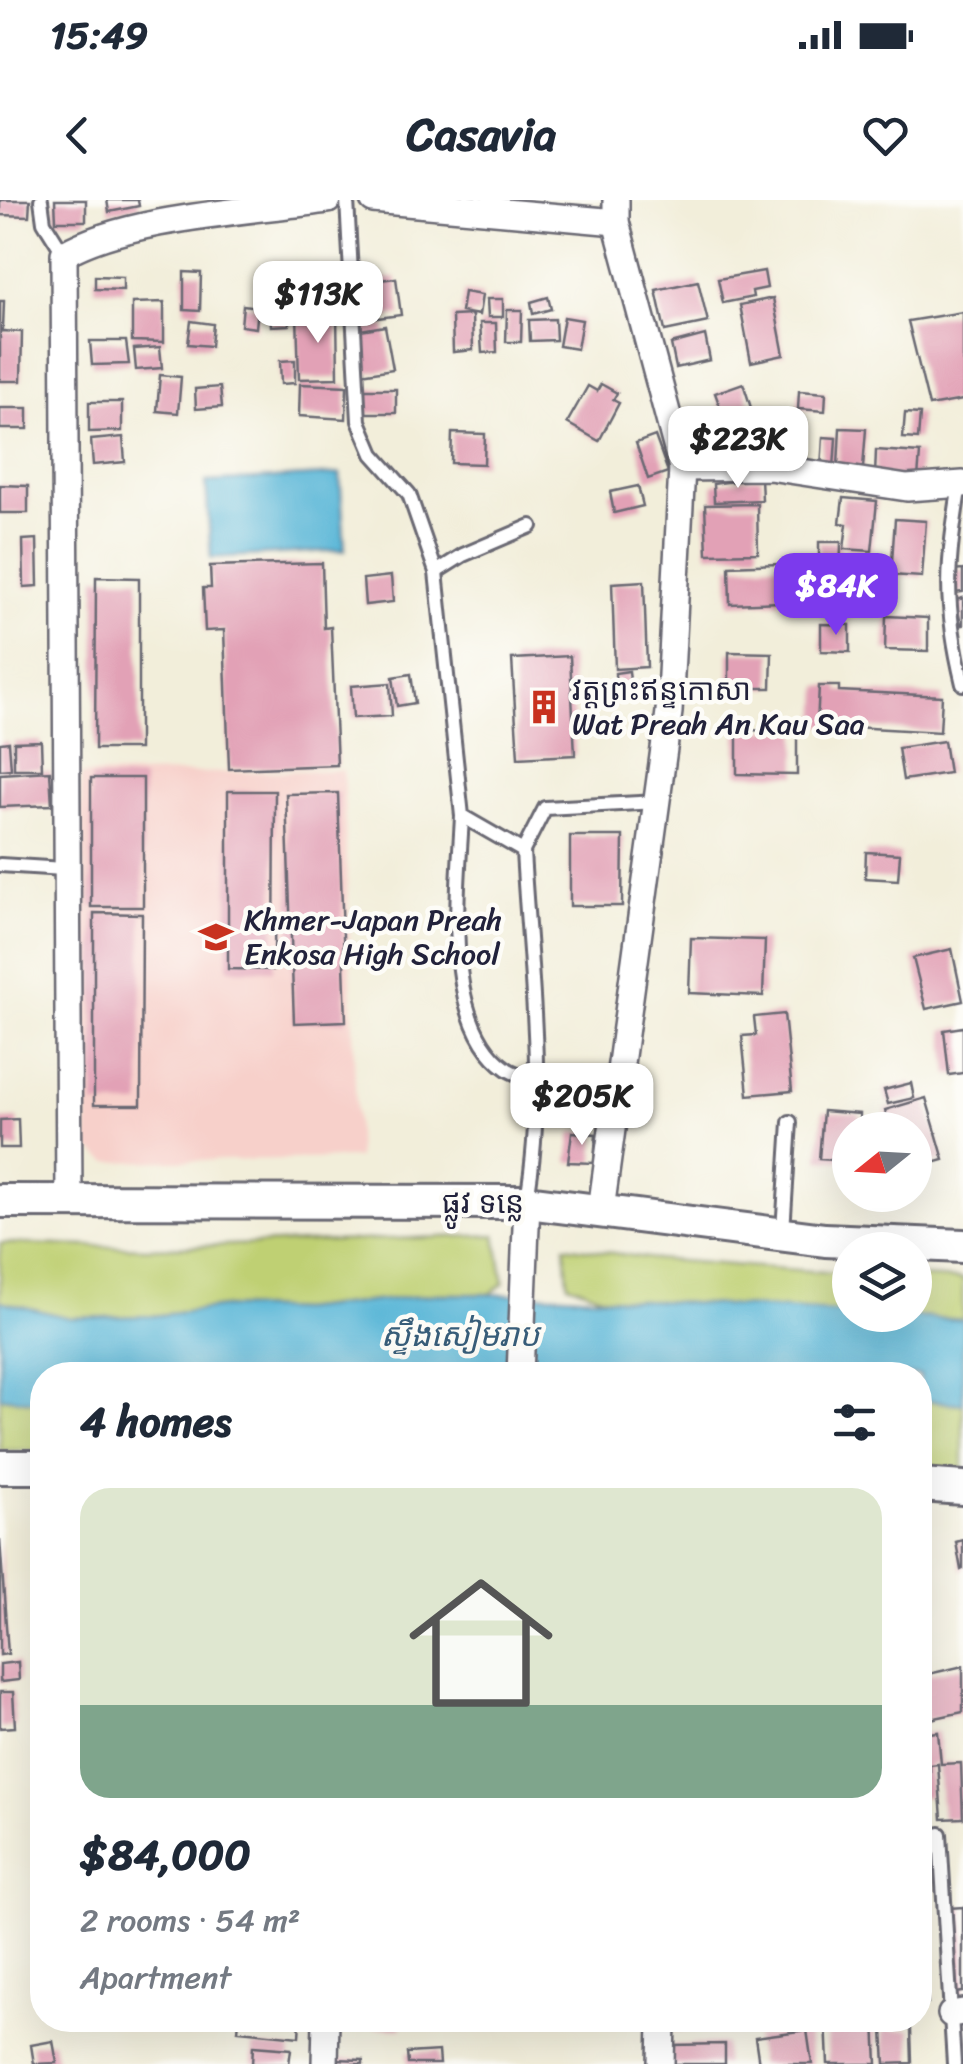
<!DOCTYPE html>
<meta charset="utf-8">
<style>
:root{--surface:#fff;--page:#f2f2f3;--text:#1f2937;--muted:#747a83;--accent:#7c3aed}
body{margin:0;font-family:Sriracha,"Noto Sans Khmer",sans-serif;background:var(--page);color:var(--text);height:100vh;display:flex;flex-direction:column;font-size:38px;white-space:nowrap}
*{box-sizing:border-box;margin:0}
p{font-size:32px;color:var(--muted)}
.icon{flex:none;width:55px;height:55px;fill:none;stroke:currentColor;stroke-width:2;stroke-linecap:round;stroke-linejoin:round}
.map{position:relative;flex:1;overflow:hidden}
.details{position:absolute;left:30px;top:1162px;width:902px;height:670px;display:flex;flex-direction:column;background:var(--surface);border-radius:40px;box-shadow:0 10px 40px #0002}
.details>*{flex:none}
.needle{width:65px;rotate:252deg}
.controls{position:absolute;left:832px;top:912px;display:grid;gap:20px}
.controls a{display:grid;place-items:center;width:100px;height:100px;border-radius:50%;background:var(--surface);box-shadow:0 10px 40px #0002;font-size:50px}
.price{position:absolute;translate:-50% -85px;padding:0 22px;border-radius:20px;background:#fff;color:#222;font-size:32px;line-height:65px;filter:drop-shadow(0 2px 5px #0008)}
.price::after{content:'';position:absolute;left:50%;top:60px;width:30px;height:22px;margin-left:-15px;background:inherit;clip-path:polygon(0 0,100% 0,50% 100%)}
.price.selected{background:var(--accent);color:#fff}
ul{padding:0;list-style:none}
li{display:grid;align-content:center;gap:20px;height:530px;padding:0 50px}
li span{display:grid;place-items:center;height:310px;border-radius:30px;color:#555}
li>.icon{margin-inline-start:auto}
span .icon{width:180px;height:180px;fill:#fffc;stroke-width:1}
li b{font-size:42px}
h2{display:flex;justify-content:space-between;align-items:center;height:120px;padding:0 50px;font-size:42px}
.status{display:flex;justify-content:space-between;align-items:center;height:70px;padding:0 50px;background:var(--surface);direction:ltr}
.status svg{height:28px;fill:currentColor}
header{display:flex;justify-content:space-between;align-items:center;height:130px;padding:0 50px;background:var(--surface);font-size:45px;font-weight:700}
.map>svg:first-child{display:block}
.built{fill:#f7d0ca}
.green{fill:#bfd073;stroke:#707957;stroke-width:2.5}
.water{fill:#58b6d7;stroke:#3d6c89;stroke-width:2.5}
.building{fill:#e2a1b6}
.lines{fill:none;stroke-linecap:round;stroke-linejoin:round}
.service-casing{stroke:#6b6973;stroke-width:18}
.minor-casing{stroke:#6b6973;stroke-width:30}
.tertiary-casing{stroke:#6b6973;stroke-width:38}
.service{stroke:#fff;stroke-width:12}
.minor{stroke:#fff;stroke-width:25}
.tertiary{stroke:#fff;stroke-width:32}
.labels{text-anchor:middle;stroke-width:9;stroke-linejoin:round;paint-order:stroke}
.poi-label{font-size:30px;fill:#22223b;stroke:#fdfcf7;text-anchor:start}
.street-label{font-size:30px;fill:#22223b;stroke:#fdfcf7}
.water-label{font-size:32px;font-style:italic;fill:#385d79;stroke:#fdfcf7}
</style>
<div class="status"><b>15:49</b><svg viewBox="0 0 49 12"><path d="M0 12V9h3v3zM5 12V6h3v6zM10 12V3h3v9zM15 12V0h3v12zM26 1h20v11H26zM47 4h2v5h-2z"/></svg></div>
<header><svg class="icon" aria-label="back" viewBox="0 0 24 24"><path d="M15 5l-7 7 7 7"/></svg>Casavia<svg class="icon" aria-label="heart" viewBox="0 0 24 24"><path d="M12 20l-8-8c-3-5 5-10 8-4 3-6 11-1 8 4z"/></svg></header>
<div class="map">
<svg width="963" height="1864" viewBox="0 0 963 1864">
<rect width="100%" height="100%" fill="#fdfcf7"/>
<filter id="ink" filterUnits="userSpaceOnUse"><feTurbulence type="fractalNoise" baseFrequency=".01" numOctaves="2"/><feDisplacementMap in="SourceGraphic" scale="20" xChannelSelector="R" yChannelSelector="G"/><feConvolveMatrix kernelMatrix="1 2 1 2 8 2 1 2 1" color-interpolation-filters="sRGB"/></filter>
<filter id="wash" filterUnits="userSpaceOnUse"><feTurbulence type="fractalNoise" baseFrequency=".0048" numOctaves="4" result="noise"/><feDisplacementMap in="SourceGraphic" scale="40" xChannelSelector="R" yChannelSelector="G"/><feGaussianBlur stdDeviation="2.25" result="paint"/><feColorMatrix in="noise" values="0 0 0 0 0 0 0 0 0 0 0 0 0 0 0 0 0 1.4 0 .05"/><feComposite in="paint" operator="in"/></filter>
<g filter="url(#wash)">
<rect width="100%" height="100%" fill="#f2eeda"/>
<path class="built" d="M343,570L358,958L108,962L88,948L81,575Z"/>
<g class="green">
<path d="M496,1035L504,1083L490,1094H437L299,1110L224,1107L153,1116L70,1118L0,1101V1043L146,1048Z"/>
<path d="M565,1046L654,1059L850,1074V1113L612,1100L568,1084Z"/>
<path d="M915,1077L963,1079V1120L880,1115H915Z"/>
<path d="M0,1197L42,1202V1251L0,1250Z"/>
<path d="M920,1200L963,1204V1269L920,1267Z"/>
</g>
<g class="water">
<path d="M340,274L345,350L211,358L206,282Z"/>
<path d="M437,1094L563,1095L963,1120V1204L920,1200V1175H42V1202L0,1197V1101L70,1118L153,1116L224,1107L299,1110Z"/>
</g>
<g id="blocks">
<g class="building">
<path d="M0,0H30L29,16L0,15Z"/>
<path d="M55,0H86V21H56Z"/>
<path d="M107,0H138L139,6L109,12Z"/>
<path d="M764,71L767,88L752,91L753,97L723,103L718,79Z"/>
<path d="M184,72L201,73L200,111L184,110Z"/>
<path d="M95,76L123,77V90L95,89Z"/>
<path d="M396,78L401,115L362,120L356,83Z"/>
<path d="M698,81L708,122L665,131L656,90Z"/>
<path d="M322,90L323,108H293L292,91Z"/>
<path d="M464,92L482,95L479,115L461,112Z"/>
<path d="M548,97L551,109L533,114L531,102Z"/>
<path d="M773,98L784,155L751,162L740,105Z"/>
<path d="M487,99H503V117H488Z"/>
<path d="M0,101H4L3,129H0Z"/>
<path d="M164,102V142L132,141V103Z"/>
<path d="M243,105L258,107L256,128L241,126Z"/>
<path d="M507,110H522L521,142H506Z"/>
<path d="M963,112V200L929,206L908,121Z"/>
<path d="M270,113H288L289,125L271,126Z"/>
<path d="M337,113L338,178L299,179L297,114Z"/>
<path d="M472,115L473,150L453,152L452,116Z"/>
<path d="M564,117L582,120L577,149L559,146Z"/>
<path d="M555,119L556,140L530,141L529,120Z"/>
<path d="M191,121L213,124L211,146L188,144Z"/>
<path d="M480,123H496L497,152L482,153Z"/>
<path d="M385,126L393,169L361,174L354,131Z"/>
<path d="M0,131L22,132L21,181H0Z"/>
<path d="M705,135L710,160L676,168L671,144Z"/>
<path d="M90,141H126L129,164L92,165Z"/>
<path d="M160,147L162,168L136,170L134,149Z"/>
<path d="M295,160V183L281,184L280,161Z"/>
<path d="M160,175L181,177L178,213L157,211Z"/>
<path d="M743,183L753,214L726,223L715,193Z"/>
<path d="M300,184L347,186L346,219L299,216Z"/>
<path d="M601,184L617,193L613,200L619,203L599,241L567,223L588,186L597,191Z"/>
<path d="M220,187L222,207L196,209L195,189Z"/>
<path d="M365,189H396V213H364Z"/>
<path d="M799,191L826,193L825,211L798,209Z"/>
<path d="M89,202H122V231L89,232Z"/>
<rect x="0" y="208" width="28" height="21"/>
<path d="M905,213L920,214L918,239L903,238Z"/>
<path d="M718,219L729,253L694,264L682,230Z"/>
<path d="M748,224L754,244L731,250L725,230Z"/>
<path d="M840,228L866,229L863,268L838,266Z"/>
<path d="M452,233L485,234L484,264L451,263Z"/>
<path d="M655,236L668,272L648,279L636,243Z"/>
<path d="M123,237L125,262L93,265L91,240Z"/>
<path d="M823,237L836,238L834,269L821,268Z"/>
<path d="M876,250L920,253L918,278L875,276Z"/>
<path d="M761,277L762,300L714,302L713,284Z"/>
<path d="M0,285L28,286V313H0Z"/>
<path d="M638,286L643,306L614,313L610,292Z"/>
<path d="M843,298L877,301L872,351L844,349L847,324L840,323Z"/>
<path d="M757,304L758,353L707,354L705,305Z"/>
<path d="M895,319L926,321L922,377L891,375Z"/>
<path d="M37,339L38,386L24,387L23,340Z"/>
<path d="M819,342H841L840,385L819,384Z"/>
<path d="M847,357H876V380H846Z"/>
<path d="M322,363L324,428L331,427L337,565L229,569L224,430L205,431L203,388H211L210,366Z"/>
<path d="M779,364L780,402L730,404L729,366Z"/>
<path d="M963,370V392L954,393L952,371Z"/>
<path d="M391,376L393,402L365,405L363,379Z"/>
<path d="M96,377L139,378V549H95Z"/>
<path d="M644,381L647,467L615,469L612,383Z"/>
<path d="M963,398V425H961L956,400Z"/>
<path d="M886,416L928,418V451L885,450Z"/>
<path d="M821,424L850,425V452L821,451Z"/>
<path d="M729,452L772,453L771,488H729Z"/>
<path d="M570,456L575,555L518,558L512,459Z"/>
<path d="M629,471L631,492L616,494L615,473Z"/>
<path d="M411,474L415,503L397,506L393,477Z"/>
<path d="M390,483L392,516L353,518L351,486Z"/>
<path d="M819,486H839V491L942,496L940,532L817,525Z"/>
<path d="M737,530L797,531V575L737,574Z"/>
<path d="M41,541L42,569H14V542Z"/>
<path d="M944,541L949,573L903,580L898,548Z"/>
<path d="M9,542L11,569L0,570V543Z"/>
<path d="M50,571L52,605L0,607V574Z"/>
<rect x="91" y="578" width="52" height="129"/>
<path d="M228,591H275L274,770L228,769Z"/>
<path d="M338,593L346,821L294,823L286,594Z"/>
<path d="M570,636H623L622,706H570Z"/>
<path d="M866,652L900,654L898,680L865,678Z"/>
<path d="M94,713L142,714L141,905H94Z"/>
<path d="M691,738L765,740L763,796L689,793Z"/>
<path d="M952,749L963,801L926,809L913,758Z"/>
<path d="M784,814L792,891L748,895L742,836L756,835L754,817Z"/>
<path d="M963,827V873L949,875L944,830Z"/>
<path d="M911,883L914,898L888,904L884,890Z"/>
<path d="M926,898L944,960L915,968V930H891L885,910Z"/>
<path d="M823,911L860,914L859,930H850V961L819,959Z"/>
<path d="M18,919L19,948H0V920Z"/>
<path d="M572,932L596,934L594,963L568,962Z"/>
<path d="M0,1339L8,1454L0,1455Z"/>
<path d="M963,1340V1369L961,1370L956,1342Z"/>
<path d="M18,1462L19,1480L0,1482V1464Z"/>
<path d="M963,1466V1512L926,1520L920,1476Z"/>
<path d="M0,1492H13L15,1527L0,1528Z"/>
<path d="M938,1532L941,1564L961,1563L963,1618L942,1619L938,1564L930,1565V1597H920V1534Z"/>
<path d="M39,1659L42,1660V1696L38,1695Z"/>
<path d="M963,1707V1792L955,1793L949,1708Z"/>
<path d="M920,1745H925L928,1803L920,1804Z"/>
<path d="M239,1820H300L299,1837L238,1831Z"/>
<path d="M329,1820H402L401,1828L329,1825Z"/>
<path d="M673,1820H742V1825L674,1831Z"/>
<path d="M826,1820H875L877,1864H828Z"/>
<path d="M911,1829L912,1863L885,1864L883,1830Z"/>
<path d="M807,1830L812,1864H759L755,1837Z"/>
<path d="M53,1841L57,1863L34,1864L31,1845Z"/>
<path d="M725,1844V1864H671V1845Z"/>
<path d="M253,1846L291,1849L289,1864H252Z"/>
<path d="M439,1851L440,1864H408L407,1853Z"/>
<path d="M334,1859L363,1860V1864H333Z"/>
</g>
</g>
</g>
<g filter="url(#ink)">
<use href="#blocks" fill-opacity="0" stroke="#6b6973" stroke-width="2.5"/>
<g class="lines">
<g class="service-casing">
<g id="service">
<path d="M41,0L44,22L64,54"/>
<path d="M347,0L359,221L373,254L409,294L436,372L462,616L523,651C529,765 547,886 527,999"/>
<path d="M960,284C947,366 943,401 963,484"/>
<path d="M436,372L463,355L531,326"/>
<path d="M462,616C459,685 440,823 507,869C515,874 527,878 536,882"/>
<path d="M523,651L545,608L658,602"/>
<path d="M0,665L64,669"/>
<path d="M783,1031L790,922"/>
<path d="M940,1634L954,1864"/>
</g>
</g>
<g class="minor-casing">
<g id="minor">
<path d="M373,0L616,22"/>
<path d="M682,268L769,267L907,288L963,284"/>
<path d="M69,1004L64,54C127,17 253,11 328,0"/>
<path d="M601,1010L669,512L682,268L616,22V0"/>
<path d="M520,1175L527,1002"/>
<path d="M951,1814L963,1812"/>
<path d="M325,1864L326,1820"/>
<path d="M661,1864L662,1820"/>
</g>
</g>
<g class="tertiary-casing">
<g id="tertiary">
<path d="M0,1001L527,1002L825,1040L963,1046"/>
<path d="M0,1267H42"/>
<path d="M920,1285L963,1288"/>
</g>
</g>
<use href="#service" class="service"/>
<use href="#minor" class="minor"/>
<use href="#tertiary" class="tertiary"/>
</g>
</g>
<defs>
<g id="building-bare" transform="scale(2.7)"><path d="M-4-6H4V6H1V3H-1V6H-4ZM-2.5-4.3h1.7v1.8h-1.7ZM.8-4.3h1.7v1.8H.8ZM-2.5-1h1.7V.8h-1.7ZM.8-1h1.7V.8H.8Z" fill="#c8321e" stroke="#fdfcf7" stroke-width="2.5" paint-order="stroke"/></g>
<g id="school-bare" transform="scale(2.7)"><path d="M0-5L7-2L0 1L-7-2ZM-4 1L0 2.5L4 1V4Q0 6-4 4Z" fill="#c8321e" stroke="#fdfcf7" stroke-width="2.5" paint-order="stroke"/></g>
</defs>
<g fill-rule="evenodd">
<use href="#building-bare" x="544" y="507"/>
<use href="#school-bare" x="216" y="737"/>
</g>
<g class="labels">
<g class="poi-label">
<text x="572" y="500">វត្តព្រះឥន្ទកោសា<tspan x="572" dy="34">Wat Preah An Kau Saa</tspan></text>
<text x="244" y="730">Khmer-Japan Preah<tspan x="244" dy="34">Enkosa High School</tspan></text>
</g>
<g class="street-label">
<text x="483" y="1013">ផ្លូវ ទន្លេ</text>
</g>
<g class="water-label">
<text x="460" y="1146">ស្ទឹងសៀមរាប</text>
</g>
</g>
</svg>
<div class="controls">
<a><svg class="needle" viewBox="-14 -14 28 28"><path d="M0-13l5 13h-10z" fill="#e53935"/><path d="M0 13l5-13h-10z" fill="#747a83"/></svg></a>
<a><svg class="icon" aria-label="layers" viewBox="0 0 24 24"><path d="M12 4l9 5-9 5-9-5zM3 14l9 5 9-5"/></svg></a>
</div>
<b class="price" style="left:318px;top:146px">$113K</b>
<b class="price" style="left:738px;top:291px">$223K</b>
<b class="price selected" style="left:836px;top:438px">$84K</b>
<b class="price" style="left:582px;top:948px">$205K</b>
<section class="details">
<h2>4 homes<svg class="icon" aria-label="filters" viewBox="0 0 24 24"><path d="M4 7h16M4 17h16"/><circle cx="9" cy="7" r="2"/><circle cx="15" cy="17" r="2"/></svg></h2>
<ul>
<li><span style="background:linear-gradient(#dfe7d0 70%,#7fa58c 0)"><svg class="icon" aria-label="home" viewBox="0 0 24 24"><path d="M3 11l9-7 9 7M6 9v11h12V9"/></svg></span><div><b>$84,000</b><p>2 rooms · 54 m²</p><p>Apartment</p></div></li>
</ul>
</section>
</div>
